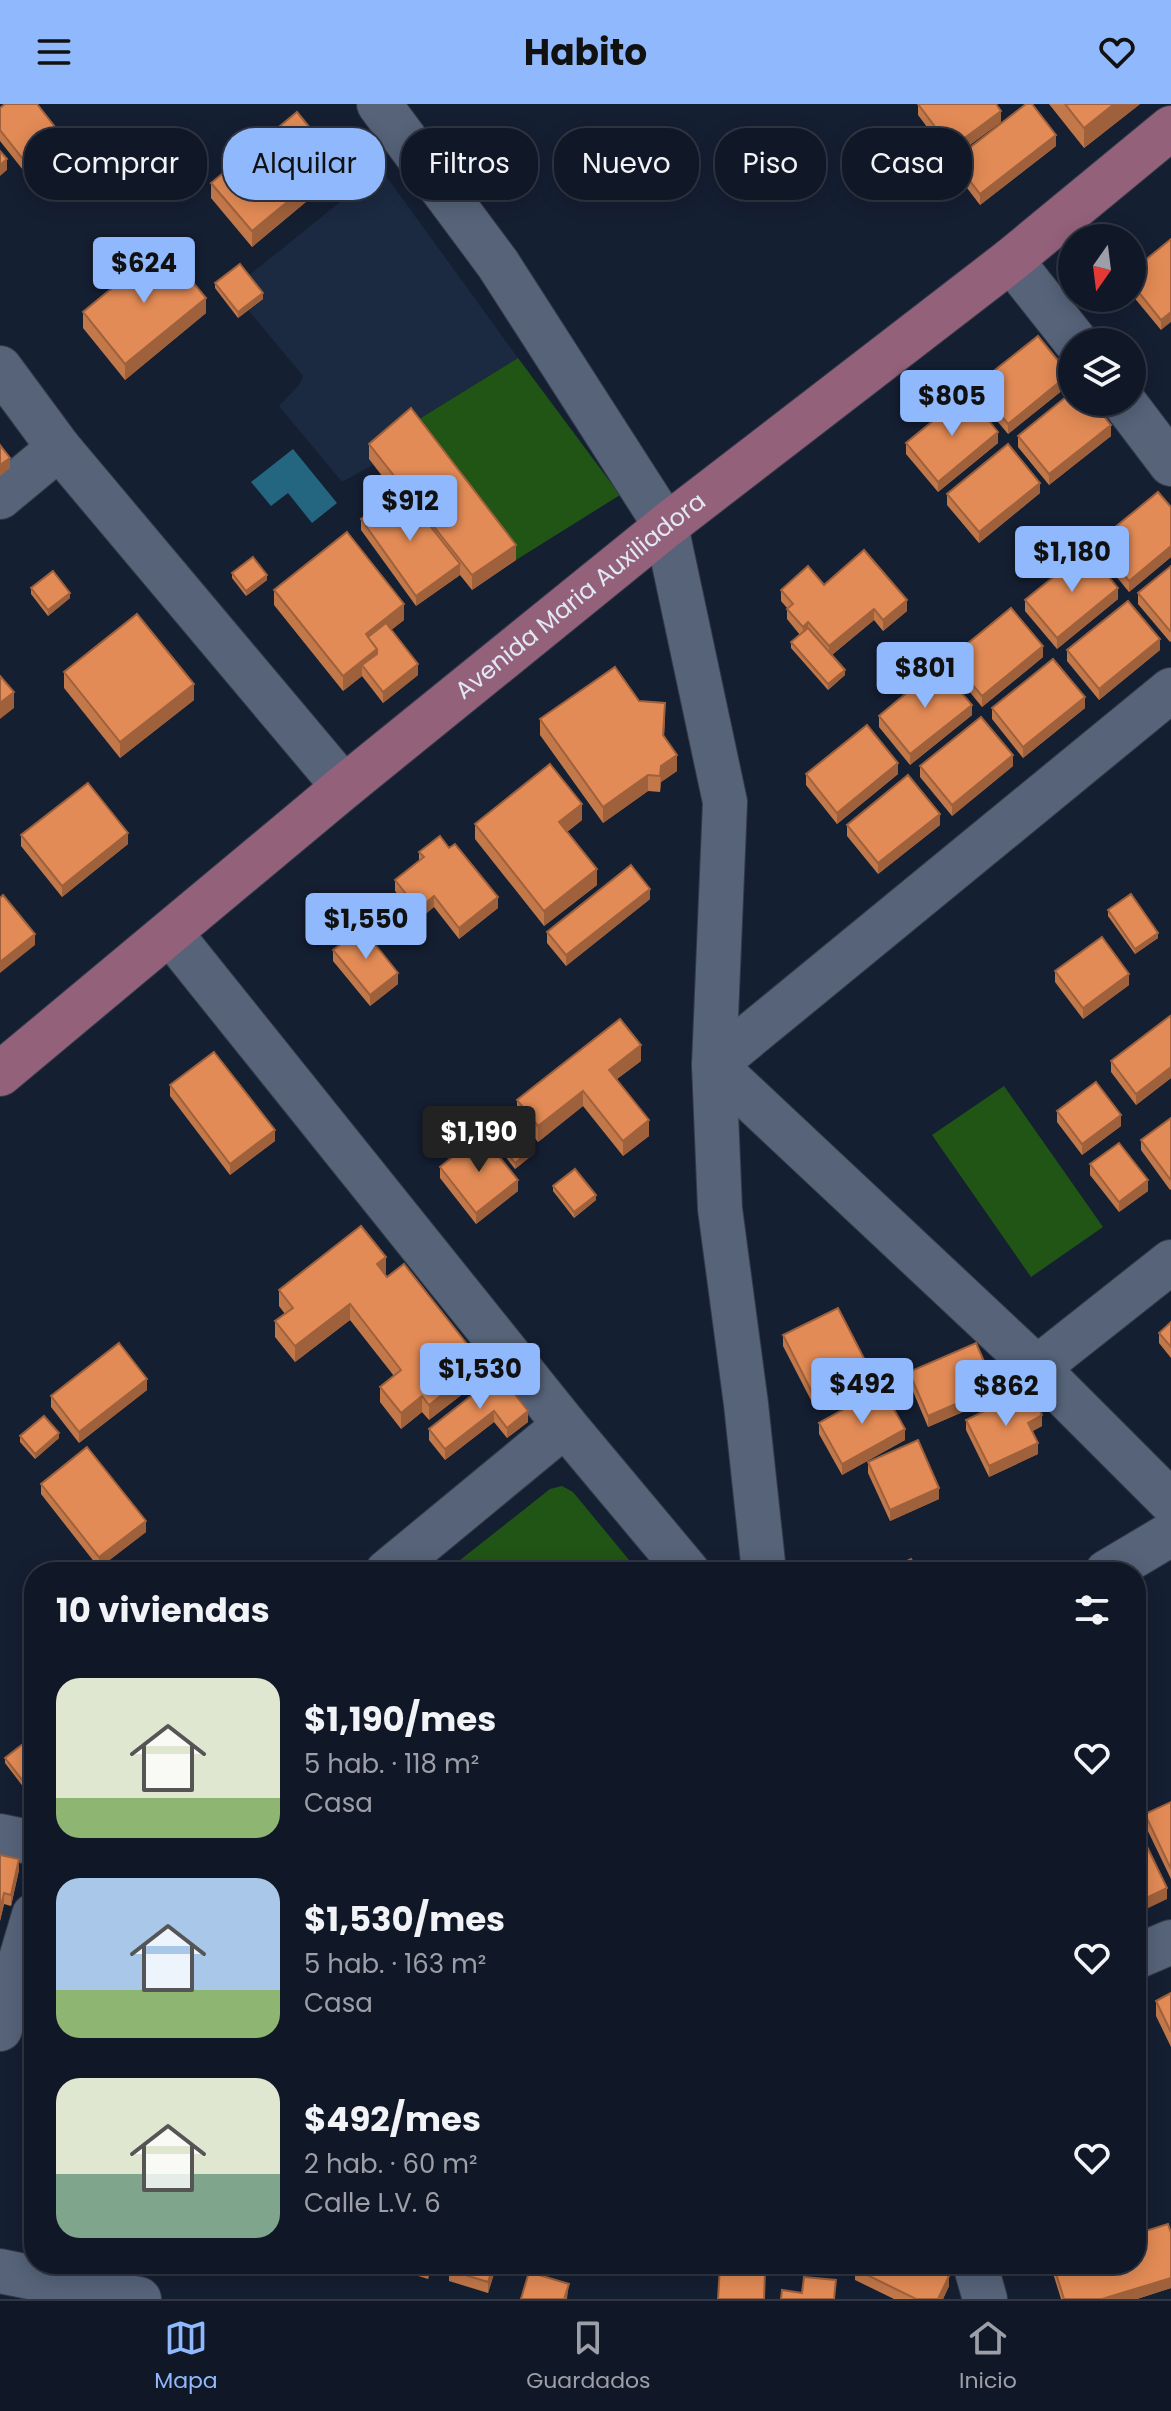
<!DOCTYPE html>
<html lang="es">
<meta charset="utf-8">
<style>
:root{--surface:#101726;--page:#1e2432;--text:#f1f3f6;--muted:#9c9fa7;--line:#303643;--accent:#90b8fd}
body{margin:0;font-family:Poppins,sans-serif;background:var(--page);color:var(--text);height:100vh;display:flex;flex-direction:column;font-size:30px;white-space:nowrap}
*{box-sizing:border-box;margin:0}
p{font-size:26px;color:var(--muted)}
.icon{flex:none;width:44px;height:44px;fill:none;stroke:currentColor;stroke-width:2;stroke-linecap:round;stroke-linejoin:round}
.map{position:relative;flex:1;overflow:hidden}
.details{position:absolute;left:24px;top:1458px;width:1122px;height:712px;display:flex;flex-direction:column;background:var(--surface);border-radius:32px;box-shadow:0 4px 20px #0003,0 0 0 2px var(--line)}
.details>*{flex:none}
.hud{position:absolute;left:24px;top:24px;width:1124px;height:72px;display:flex;gap:16px}
.needle{width:52px;rotate:194deg}
.controls{position:absolute;left:1058px;top:120px;display:grid;gap:16px}
.controls a{display:grid;place-items:center;width:88px;height:88px;border-radius:50%;background:var(--surface);box-shadow:0 4px 20px #0003,0 0 0 2px var(--line);font-size:40px}
.price{position:absolute;translate:-50% -68px;padding:0 18px;border-radius:8px;background:var(--accent);color:#111;font-size:26px;line-height:52px;filter:drop-shadow(0 2px 4px #0008)}
.price::after{content:'';position:absolute;left:50%;top:48px;width:24px;height:18px;margin-left:-12px;background:inherit;clip-path:polygon(0 0,100% 0,50% 100%)}
.price.current{background:#222;color:#fff}
ul{padding:0;list-style:none}
li{display:flex;align-items:center;gap:24px;height:200px;padding:0 32px}
li span{display:grid;place-items:center;flex:none;width:224px;height:160px;border-radius:24px;color:#555}
li>.icon{margin-inline-start:auto}
span .icon{width:96px;height:96px;fill:#fffc;stroke-width:1}
li b{font-size:34px}
h2{display:flex;justify-content:space-between;align-items:center;height:96px;padding:0 32px;font-size:34px}
.chip{padding:0 28px;border-radius:32px;background:var(--surface);box-shadow:0 4px 20px #0003,0 0 0 2px var(--line);font-size:28px;line-height:72px}
.chip.current{background:var(--accent);color:#111}
header{display:flex;justify-content:space-between;align-items:center;height:104px;padding:0 32px;background:var(--accent);color:#111;font-size:36px;font-weight:700}
.tab-bar{display:flex;justify-content:space-around;align-items:center;height:112px;border-top:2px solid var(--line);background:var(--surface);font-size:22px;color:var(--muted)}
.tab-bar a{display:grid;justify-items:center;gap:4px}
.tab-bar .current{color:var(--accent)}
.map>svg:first-child{display:block}
.built{fill:#1b2941}
.green{fill:#215515}
.water{fill:#24667f}
.lines{fill:none;stroke-linecap:round;stroke-linejoin:round}
.minor-casing{stroke:#333a49;stroke-width:46}
.major-casing{stroke:#333a49;stroke-width:46}
.minor{stroke:#566379;stroke-width:44}
.major{stroke:#94617b;stroke-width:44}
.wall{fill:#c3784a}
.shaded-wall{fill:#9f613c}
.building{fill:#e38b56;stroke:#9f613c;stroke-width:2}
.labels{text-anchor:middle;stroke-width:8;stroke-linejoin:round;paint-order:stroke}
.street-label{font-size:24px;fill:#e0e8f5;stroke:#0c1628}
</style>
<header><svg class="icon" aria-label="menu" viewBox="0 0 24 24"><path d="M4 6h16M4 12h16M4 18h16"/></svg>Habito<svg class="icon" aria-label="heart" viewBox="0 0 24 24"><path d="M12 20l-8-8c-3-5 5-10 8-4 3-6 11-1 8 4z"/></svg></header>
<div class="map">
<svg width="1171" height="2195" viewBox="0 0 1171 2195">
<rect width="100%" height="100%" fill="#151f32"/>
<path class="built" d="M381,65L518,254L411,320L369,355L373,361L342,378L279,302L300,280L303,272L248,206L247,173Z"/>
<g class="green">
<path d="M518,254L620,391L516,456L411,320Z"/>
<path d="M1004,982L1103,1123L1031,1173L932,1031Z"/>
<path d="M562,1382L573,1388L639,1468H445L550,1385Z"/>
</g>
<path class="water" d="M293,345L337,399L312,419L288,389L271,402L251,378Z"/>
<g class="lines">
<g class="minor-casing">
<g id="minor">
<path d="M379,0L498,160L666,422L725,698L714,961L720,1105L746,1300L764,1468"/>
<path d="M1011,156L1076,238"/>
<path d="M0,264L59,344L344,683"/>
<path d="M1124,298L1171,360"/>
<path d="M0,393L59,344"/>
<path d="M1171,586L714,961L1037,1264L1171,1398"/>
<path d="M171,830L565,1321L688,1468"/>
<path d="M1037,1264L1171,1158"/>
<path d="M387,1468L565,1321"/>
<path d="M1107,1468L1171,1430"/>
<path d="M0,1732L34,1739"/>
<path d="M1136,1853L1171,1838"/>
<path d="M0,1925L34,1811"/>
<path d="M975,2160L985,2195"/>
<path d="M0,2167L139,2195"/>
</g>
</g>
<g class="major-casing">
<g id="major">
<path id="s1" d="M0,970L344,683L666,422L1011,156L1171,24"/>
</g>
</g>
<use href="#minor" class="minor"/>
<use href="#major" class="major"/>
</g>
<g class="wall">
<path d="M918,0L1001,18L951,55L918,11Z"/>
<path d="M1049,0H1140L1084,44Z"/>
<path d="M39,2L59,39L23,66L0,37V4Z"/>
<path d="M1056,42L980,101L954,67V56Z"/>
<path d="M337,72L252,143L211,94V79Z"/>
<path d="M1171,135L1161,226L1132,191V167Z"/>
<path d="M215,179L263,195L238,214L215,184Z"/>
<path d="M83,208L206,209L125,276L83,224Z"/>
<path d="M976,281H1069L1008,330L976,292Z"/>
<path d="M1018,332H1111L1049,381L1018,343Z"/>
<path d="M906,339H998L938,388L906,350Z"/>
<path d="M369,340L516,456L472,486L460,471L416,502L361,426V415L396,390L369,355Z"/>
<path d="M1040,389L979,439L947,401V390Z"/>
<path d="M1171,403V453L1129,488L1097,449V438Z"/>
<path d="M1171,462V537L1170,538L1138,500V489Z"/>
<path d="M232,469L267,476L246,492L232,474Z"/>
<path d="M824,481L907,507L883,527L874,516L832,551L845,571L828,586L791,544V538L800,531L787,515V504L781,497V486Z"/>
<path d="M31,484L70,494L48,512L31,490Z"/>
<path d="M274,486L404,516L391,526L418,571L383,599L362,572L343,587L274,501Z"/>
<path d="M1118,495L1057,545L1025,507V496Z"/>
<path d="M1067,546H1160L1099,596L1067,557Z"/>
<path d="M1043,553L982,603L950,564V554Z"/>
<path d="M64,568L194,596L120,654L64,584Z"/>
<path d="M639,597L665,614L664,633L677,667L661,678L660,688L648,687L603,719L540,631V615Z"/>
<path d="M992,604H1085L1023,654L992,615Z"/>
<path d="M972,611L910,661L879,623V612Z"/>
<path d="M920,662H1013L952,712L920,673Z"/>
<path d="M806,670H898L837,720L806,681Z"/>
<path d="M582,716L567,728L597,781L544,822L475,735V720Z"/>
<path d="M847,721H940L878,770L847,732Z"/>
<path d="M21,731L128,740L62,793L21,742Z"/>
<path d="M419,748L498,804L459,835L434,803L418,816L395,787V776L419,757Z"/>
<path d="M650,795L566,862L547,839V828Z"/>
<path d="M1108,806L1158,834L1135,850L1108,812Z"/>
<path d="M333,846L398,880L370,902L333,857Z"/>
<path d="M1055,867L1129,881L1083,915L1055,878Z"/>
<path d="M1171,914V974L1136,1001L1111,968V957Z"/>
<path d="M641,957L617,975L649,1032L623,1052L583,1002L538,1038L517,1012V996Z"/>
<path d="M170,981L275,1037L230,1071L170,992Z"/>
<path d="M1057,1007L1121,1022L1082,1051L1057,1018Z"/>
<path d="M1171,1014V1085L1170,1086L1141,1046V1036Z"/>
<path d="M487,1023L531,1052L515,1065L487,1029Z"/>
<path d="M1090,1060L1148,1087L1119,1108L1090,1071Z"/>
<path d="M440,1063L518,1087L476,1120L440,1074Z"/>
<path d="M553,1082L596,1096L574,1114L553,1087Z"/>
<path d="M386,1169L384,1170L482,1275L429,1316L422,1308L401,1325L380,1298V1283L394,1272L350,1216L295,1258L275,1233V1217L285,1210L279,1202V1186Z"/>
<path d="M1171,1218V1254L1159,1239V1229Z"/>
<path d="M783,1231L870,1277L815,1304L783,1242Z"/>
<path d="M909,1268L995,1294L928,1323L909,1278Z"/>
<path d="M499,1270L528,1318L507,1334L494,1318L445,1356L429,1336V1325Z"/>
<path d="M147,1286L79,1339L51,1303V1292Z"/>
<path d="M966,1316L1042,1322L1032,1327L1038,1350L989,1373L966,1326Z"/>
<path d="M819,1319L905,1336L842,1371L819,1330Z"/>
<path d="M20,1332L59,1334L35,1355L20,1338Z"/>
<path d="M868,1358L939,1395L890,1417L868,1369Z"/>
<path d="M41,1380L146,1428L99,1464L41,1390Z"/>
<path d="M34,1645V1697L5,1659V1654Z"/>
<path d="M1171,1698V1775L1145,1721V1710Z"/>
<path d="M0,1751L19,1766L11,1802L4,1800L0,1817Z"/>
<path d="M1171,1889V1943L1156,1912V1897Z"/>
<path d="M1171,2129V2184L1137,2195H1061L1052,2166V2160H1136Z"/>
<path d="M379,2160H433L428,2175Z"/>
<path d="M451,2160H497L488,2189L449,2177V2166Z"/>
<path d="M855,2165L949,2182L943,2195H894L855,2176Z"/>
</g>
<g class="shaded-wall">
<path d="M1114,0H1140L1084,44V24Z"/>
<path d="M1001,7V18L951,55V44Z"/>
<path d="M59,28V39L23,66V55Z"/>
<path d="M1056,31V42L980,101V90Z"/>
<path d="M7,55V66L0,72V61Z"/>
<path d="M337,57V72L252,143V127Z"/>
<path d="M263,189V195L238,214V208Z"/>
<path d="M206,194V209L125,276V260Z"/>
<path d="M1171,208V218L1161,226V216Z"/>
<path d="M1069,270V281L1008,330V320Z"/>
<path d="M1111,321V332L1049,381V370Z"/>
<path d="M998,328V339L938,388V378Z"/>
<path d="M10,354V364L0,372V361Z"/>
<path d="M1040,379V389L979,439V428Z"/>
<path d="M516,441V456L472,486V471Z"/>
<path d="M1171,442V453L1129,488V477Z"/>
<path d="M460,460V471L416,502V492Z"/>
<path d="M267,471V476L246,492V487Z"/>
<path d="M1118,484V495L1057,545V534Z"/>
<path d="M70,489V494L48,512V506Z"/>
<path d="M907,496V507L883,527V516Z"/>
<path d="M404,500V516L371,542L366,530Z"/>
<path d="M874,505V516L829,553V542Z"/>
<path d="M808,518V529L803,534V523Z"/>
<path d="M1160,535V546L1099,596V585Z"/>
<path d="M1043,542V553L982,603V592Z"/>
<path d="M377,545V561H362V572L343,587V572Z"/>
<path d="M418,560V571L383,599V588Z"/>
<path d="M845,566V571L828,586V580Z"/>
<path d="M194,580V596L120,654V638Z"/>
<path d="M14,588V604L0,615V599Z"/>
<path d="M1085,593V604L1023,654V643Z"/>
<path d="M972,601V611L910,661V650Z"/>
<path d="M677,651V667L661,678L660,688L661,662Z"/>
<path d="M1013,651V662L952,712V701Z"/>
<path d="M898,659V670L837,720V709Z"/>
<path d="M648,671V687L603,719V703Z"/>
<path d="M582,700V716L559,734V718Z"/>
<path d="M940,710V721L878,770V759Z"/>
<path d="M128,729V740L62,793V782Z"/>
<path d="M597,765V781L544,822V807Z"/>
<path d="M650,785V795L566,862V851Z"/>
<path d="M434,792V803L418,816V805Z"/>
<path d="M498,793V804L459,835V824Z"/>
<path d="M1158,829V834L1135,850V845Z"/>
<path d="M35,830V841L0,869V858Z"/>
<path d="M398,869V880L370,902V891Z"/>
<path d="M1129,870V881L1083,915V904Z"/>
<path d="M641,941V957L609,981V966Z"/>
<path d="M1171,963V974L1136,1001V990Z"/>
<path d="M583,987V1002L538,1038V1022Z"/>
<path d="M1121,1011V1022L1082,1051V1040Z"/>
<path d="M649,1016V1032L623,1052V1037Z"/>
<path d="M275,1026V1037L230,1071V1060Z"/>
<path d="M531,1046V1052L515,1065V1059Z"/>
<path d="M518,1076V1087L476,1120V1109Z"/>
<path d="M1148,1076V1087L1119,1108V1098Z"/>
<path d="M596,1091V1096L574,1114V1108Z"/>
<path d="M386,1153V1169L377,1176V1160Z"/>
<path d="M350,1200V1216L295,1258V1242Z"/>
<path d="M482,1259V1275L429,1316V1301Z"/>
<path d="M870,1266V1277L815,1304V1294Z"/>
<path d="M147,1275V1286L79,1339V1328Z"/>
<path d="M995,1283V1294L928,1323V1312Z"/>
<path d="M422,1292V1308L401,1325V1309Z"/>
<path d="M494,1307V1318L445,1356V1345Z"/>
<path d="M528,1307V1318L507,1334V1324Z"/>
<path d="M1042,1311V1322L1028,1330V1319Z"/>
<path d="M905,1325V1336L842,1371V1360Z"/>
<path d="M59,1329V1334L35,1355V1350Z"/>
<path d="M1038,1339V1350L989,1373V1362Z"/>
<path d="M939,1384V1395L890,1417V1406Z"/>
<path d="M146,1417V1428L99,1464V1453Z"/>
<path d="M19,1755V1766L11,1802V1791Z"/>
<path d="M1167,1784V1795L1136,1810V1799Z"/>
<path d="M4,1789V1800L0,1817V1806Z"/>
<path d="M428,2160H433L428,2175Z"/>
<path d="M494,2160H497L488,2189V2178Z"/>
<path d="M935,2160H940L933,2175V2164Z"/>
<path d="M949,2172V2182L943,2195H938Z"/>
<path d="M1171,2174V2184L1137,2195H1102Z"/>
<path d="M569,2180L567,2195H564Z"/>
</g>
<g class="building">
<path d="M5,0H37L59,28L23,55L0,26V4Z"/>
<path d="M918,0H996L1001,7L951,44Z"/>
<path d="M1026,0H1032L1056,31L980,90L954,56Z"/>
<path d="M1065,0H1114L1084,24Z"/>
<path d="M297,8L337,57L252,127L211,79Z"/>
<path d="M0,47L7,55L0,61Z"/>
<path d="M1171,135V208L1161,216L1132,180V167Z"/>
<path d="M163,142L206,194L125,260L83,208Z"/>
<path d="M240,160L263,189L238,208L215,179Z"/>
<path d="M1038,232L1069,270L1008,320L976,281Z"/>
<path d="M1072,288V298H1092L1111,321L1049,370L1018,332Z"/>
<path d="M967,289L998,328L938,378L906,339Z"/>
<path d="M411,304L516,441L472,471L369,340Z"/>
<path d="M1008,340L1040,379L979,428L947,390Z"/>
<path d="M0,341L10,354L0,361Z"/>
<path d="M402,386L460,460L416,492L361,415Z"/>
<path d="M1158,388L1171,403V442L1129,477L1097,438Z"/>
<path d="M347,428L404,500L366,530L377,545L343,572L274,486Z"/>
<path d="M864,446L907,496L883,516L874,505L829,542L808,518L803,523L787,505L793,500L781,486L808,462L824,481Z"/>
<path d="M1087,446L1118,484L1057,534L1025,496Z"/>
<path d="M253,453L267,471L246,487L232,469Z"/>
<path d="M1171,462V526L1170,527L1138,489Z"/>
<path d="M53,467L70,489L48,506L31,484Z"/>
<path d="M1128,497L1160,535L1099,585L1067,546Z"/>
<path d="M1011,504L1043,542L982,592L950,554Z"/>
<path d="M137,510L194,580L120,638L64,568Z"/>
<path d="M386,519L418,560L383,588L362,561L377,550V545L368,533Z"/>
<path d="M808,524L845,566L828,580L791,538Z"/>
<path d="M1053,555L1085,593L1023,643L992,604Z"/>
<path d="M939,562L972,601L910,650L879,612Z"/>
<path d="M615,563L639,597L665,599L663,631L677,651L661,662L660,672L648,671L603,703L540,615Z"/>
<path d="M0,572L14,588L0,599Z"/>
<path d="M981,613L1013,651L952,701L920,662Z"/>
<path d="M867,621L898,659L837,709L806,670Z"/>
<path d="M550,660L582,700L559,718L597,765L544,807L475,720Z"/>
<path d="M908,671L940,710L878,759L847,721Z"/>
<path d="M88,679L128,729L62,782L21,731Z"/>
<path d="M440,732L449,744L455,740L498,793L459,824L434,792L418,805L395,776L424,753L419,748Z"/>
<path d="M631,761L650,785L566,851L547,828Z"/>
<path d="M1131,790L1158,829L1135,845L1108,806Z"/>
<path d="M3,791L35,830L0,858V794Z"/>
<path d="M362,824L398,869L370,891L333,846Z"/>
<path d="M1102,833L1129,870L1083,904L1055,867Z"/>
<path d="M1170,912L1171,914V963L1136,990L1111,957Z"/>
<path d="M620,915L641,941L609,966L649,1016L623,1037L583,987L538,1022L517,996Z"/>
<path d="M214,948L275,1026L230,1060L170,981Z"/>
<path d="M1096,978L1121,1011L1082,1040L1057,1007Z"/>
<path d="M503,1010L531,1046L515,1059L487,1023Z"/>
<path d="M1171,1014V1074L1170,1075L1141,1036Z"/>
<path d="M481,1030L518,1076L476,1109L440,1063Z"/>
<path d="M1119,1039L1148,1076L1119,1098L1090,1060Z"/>
<path d="M575,1065L596,1091L574,1108L553,1082Z"/>
<path d="M361,1122L386,1153L377,1160L387,1173L404,1160L482,1259L429,1301L422,1292L401,1309L380,1283L401,1266L350,1200L295,1242L275,1217L293,1204L279,1186Z"/>
<path d="M838,1204L870,1266L815,1294L783,1231Z"/>
<path d="M1171,1218V1243L1159,1229Z"/>
<path d="M119,1239L147,1275L79,1328L51,1292Z"/>
<path d="M976,1239L995,1283L928,1312L909,1268Z"/>
<path d="M499,1270L528,1307L507,1324L494,1307L445,1345L429,1325Z"/>
<path d="M882,1284L905,1325L842,1360L819,1319Z"/>
<path d="M1030,1285L1042,1311L1028,1319L1038,1339L989,1362L966,1316Z"/>
<path d="M44,1312L59,1329L35,1350L20,1332Z"/>
<path d="M918,1336L939,1384L890,1406L868,1358Z"/>
<path d="M87,1343L146,1417L99,1453L41,1380Z"/>
<path d="M911,1455L918,1468H884Z"/>
<path d="M28,1636L34,1645V1691L5,1654Z"/>
<path d="M1171,1698V1765L1145,1710Z"/>
<path d="M1139,1726L1167,1784L1136,1799V1728Z"/>
<path d="M0,1751L19,1755L11,1791L4,1789L0,1806Z"/>
<path d="M1171,1889V1928L1156,1897Z"/>
<path d="M1168,2120L1171,2129V2174L1102,2195H1064L1053,2160H1136V2130Z"/>
<path d="M451,2160H494L488,2178L449,2166Z"/>
<path d="M857,2160H935L933,2164L949,2172L938,2195H916L855,2165Z"/>
<path d="M720,2163L765,2166L764,2195H718Z"/>
<path d="M529,2168L569,2180L564,2195H521Z"/>
<path d="M804,2173L836,2176L834,2195H781L782,2186L802,2189Z"/>
</g>
<g class="labels">
<g class="street-label">
<text dy="8" stroke="none"><textPath href="#s1" startOffset="752">Avenida Maria Auxiliadora</textPath></text>
</g>
</g>
</svg>
<div class="controls">
<a><svg class="needle" viewBox="-14 -14 28 28"><path d="M0-13l5 13h-10z" fill="#e53935"/><path d="M0 13l5-13h-10z" fill="#9c9fa7"/></svg></a>
<a><svg class="icon" aria-label="layers" viewBox="0 0 24 24"><path d="M12 4l9 5-9 5-9-5zM3 14l9 5 9-5"/></svg></a>
</div>
<b class="price" style="left:144px;top:201px">$624</b>
<b class="price" style="left:952px;top:334px">$805</b>
<b class="price" style="left:410px;top:439px">$912</b>
<b class="price" style="left:1072px;top:490px">$1,180</b>
<b class="price" style="left:925px;top:606px">$801</b>
<b class="price" style="left:366px;top:857px">$1,550</b>
<b class="price current" style="left:479px;top:1070px">$1,190</b>
<b class="price" style="left:480px;top:1307px">$1,530</b>
<b class="price" style="left:862px;top:1322px">$492</b>
<b class="price" style="left:1006px;top:1324px">$862</b>
<div class="hud">
<a class="chip">Comprar</a>
<a class="chip current">Alquilar</a>
<a class="chip">Filtros</a>
<a class="chip">Nuevo</a>
<a class="chip">Piso</a>
<a class="chip">Casa</a>
</div>
<section class="details">
<h2>10 viviendas<svg class="icon" aria-label="filters" viewBox="0 0 24 24"><path d="M4 7h16M4 17h16"/><circle cx="9" cy="7" r="2"/><circle cx="15" cy="17" r="2"/></svg></h2>
<ul>
<li><span style="background:linear-gradient(#dfe7d0 75%,#8fb573 0)"><svg class="icon" aria-label="home" viewBox="0 0 24 24"><path d="M3 11l9-7 9 7M6 9v11h12V9"/></svg></span><div><b>$1,190/mes</b><p>5 hab. · 118 m²</p><p>Casa</p></div><svg class="icon" aria-label="heart" viewBox="0 0 24 24"><path d="M12 20l-8-8c-3-5 5-10 8-4 3-6 11-1 8 4z"/></svg></li>
<li><span style="background:linear-gradient(#a9c7e8 70%,#8fb573 0)"><svg class="icon" aria-label="home" viewBox="0 0 24 24"><path d="M3 11l9-7 9 7M6 9v11h12V9"/></svg></span><div><b>$1,530/mes</b><p>5 hab. · 163 m²</p><p>Casa</p></div><svg class="icon" aria-label="heart" viewBox="0 0 24 24"><path d="M12 20l-8-8c-3-5 5-10 8-4 3-6 11-1 8 4z"/></svg></li>
<li><span style="background:linear-gradient(#dfe7d0 60%,#7fa58c 0)"><svg class="icon" aria-label="home" viewBox="0 0 24 24"><path d="M3 11l9-7 9 7M6 9v11h12V9"/></svg></span><div><b>$492/mes</b><p>2 hab. · 60 m²</p><p>Calle L.V. 6</p></div><svg class="icon" aria-label="heart" viewBox="0 0 24 24"><path d="M12 20l-8-8c-3-5 5-10 8-4 3-6 11-1 8 4z"/></svg></li>
</ul>
</section>
</div>
<nav class="tab-bar">
<a class="current"><svg class="icon" aria-label="map" viewBox="0 0 24 24"><path d="M3 6l6-2 6 2 6-2v14l-6 2-6-2-6 2zM9 4v14M15 6v14"/></svg>Mapa</a>
<a><svg class="icon" aria-label="saved" viewBox="0 0 24 24"><path d="M7 4h10v16l-5-4-5 4z"/></svg>Guardados</a>
<a><svg class="icon" aria-label="home" viewBox="0 0 24 24"><path d="M3 11l9-7 9 7M6 9v11h12V9"/></svg>Inicio</a>
</nav>
